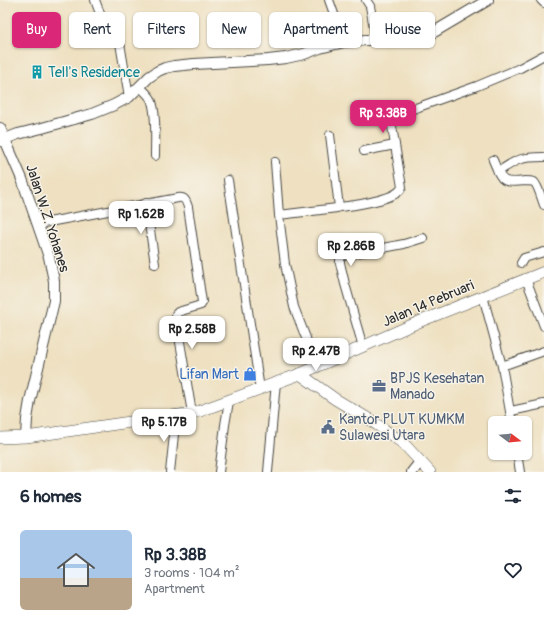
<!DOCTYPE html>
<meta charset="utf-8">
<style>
:root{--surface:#fff;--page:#f2f2f3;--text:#1f2937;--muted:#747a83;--accent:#db2777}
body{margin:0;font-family:Pangolin,sans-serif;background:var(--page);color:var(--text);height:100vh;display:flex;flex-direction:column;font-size:15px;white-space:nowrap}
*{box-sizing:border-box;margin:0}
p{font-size:13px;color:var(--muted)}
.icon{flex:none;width:22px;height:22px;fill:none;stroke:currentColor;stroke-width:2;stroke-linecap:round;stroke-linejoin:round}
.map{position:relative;height:472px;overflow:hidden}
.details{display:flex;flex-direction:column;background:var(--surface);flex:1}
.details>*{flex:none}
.banner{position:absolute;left:12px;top:12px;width:520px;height:36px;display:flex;gap:8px}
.needle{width:26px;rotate:106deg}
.tools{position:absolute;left:488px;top:416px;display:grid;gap:8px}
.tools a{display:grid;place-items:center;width:44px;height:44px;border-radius:6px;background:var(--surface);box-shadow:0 1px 3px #0004;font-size:20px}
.price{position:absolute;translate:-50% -34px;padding:0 9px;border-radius:8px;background:#fff;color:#222;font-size:13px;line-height:26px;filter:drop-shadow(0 1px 2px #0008)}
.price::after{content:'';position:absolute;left:50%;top:24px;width:12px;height:9px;margin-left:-6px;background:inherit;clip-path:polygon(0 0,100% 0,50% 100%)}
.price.on{background:var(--accent);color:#fff}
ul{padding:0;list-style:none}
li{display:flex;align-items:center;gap:12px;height:100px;padding:0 20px}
li span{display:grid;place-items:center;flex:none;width:112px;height:80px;border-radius:6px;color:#555}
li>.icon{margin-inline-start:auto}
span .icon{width:48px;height:48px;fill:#fffc;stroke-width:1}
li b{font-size:17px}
h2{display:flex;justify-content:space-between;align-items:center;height:48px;padding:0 20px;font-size:17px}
.tag{padding:0 14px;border-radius:6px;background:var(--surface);box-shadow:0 1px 3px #0004;font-size:14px;line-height:36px}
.tag.on{background:var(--accent);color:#fff}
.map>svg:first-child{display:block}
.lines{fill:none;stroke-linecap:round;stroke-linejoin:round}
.minor-casing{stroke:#484641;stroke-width:10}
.tertiary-casing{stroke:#484641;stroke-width:12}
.secondary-casing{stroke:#484641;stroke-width:12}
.minor{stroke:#fff;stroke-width:8}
.tertiary{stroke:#fff;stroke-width:10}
.secondary{stroke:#fff;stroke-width:11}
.labels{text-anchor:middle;stroke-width:3;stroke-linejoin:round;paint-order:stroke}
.culture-label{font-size:14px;fill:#0d838f;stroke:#f7f3e8;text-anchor:start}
.street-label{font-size:14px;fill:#2b2b2b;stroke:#f7f3e8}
.shop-label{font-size:14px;fill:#366cbe;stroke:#f7f3e8;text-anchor:end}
.service-label{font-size:14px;fill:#4e5e75;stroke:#f7f3e8;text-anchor:start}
</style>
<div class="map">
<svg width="544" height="472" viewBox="0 0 544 472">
<rect width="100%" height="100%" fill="#f7f3e8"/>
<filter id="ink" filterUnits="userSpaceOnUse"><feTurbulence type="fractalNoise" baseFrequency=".025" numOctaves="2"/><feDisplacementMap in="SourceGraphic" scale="8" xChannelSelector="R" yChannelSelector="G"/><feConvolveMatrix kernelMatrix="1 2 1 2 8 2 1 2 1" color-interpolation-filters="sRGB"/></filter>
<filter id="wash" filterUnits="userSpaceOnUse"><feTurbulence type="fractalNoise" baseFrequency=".012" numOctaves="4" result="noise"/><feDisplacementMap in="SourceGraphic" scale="16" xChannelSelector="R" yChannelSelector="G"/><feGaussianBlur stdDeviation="0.9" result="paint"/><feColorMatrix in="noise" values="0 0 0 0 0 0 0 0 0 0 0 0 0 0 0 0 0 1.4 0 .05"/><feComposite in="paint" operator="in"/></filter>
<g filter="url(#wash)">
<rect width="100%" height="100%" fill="#eee0c0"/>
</g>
<g filter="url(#ink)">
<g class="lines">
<g class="minor-casing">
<g id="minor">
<path d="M95,0L102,19L120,43L129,97"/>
<path d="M329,0L344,42"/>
<path d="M366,0L370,6L376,40"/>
<path d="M541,0L544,3"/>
<path d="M140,87C143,90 148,94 151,99C157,113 155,141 155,156"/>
<path d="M370,120L387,117L413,109L477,86L520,68L544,55"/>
<path d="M391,120L395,145"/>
<path d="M493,160C502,181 501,184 525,181C528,181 531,181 534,182C538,185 542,200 544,205"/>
<path d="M275,162L279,215L285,264L294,307L306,338L314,368"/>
<path d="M498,172C517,159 521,157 544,157"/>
<path d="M228,180L260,389"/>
<path d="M146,203L155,264"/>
<path d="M339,207C352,206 389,200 398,192C401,190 401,189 402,187L395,145L364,151"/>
<path d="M279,215L337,208L339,207L330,135"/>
<path d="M38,224L178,198C185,197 186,201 188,207L202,302L201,305L178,312L176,314L180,342L192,413"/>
<path d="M521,263L524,258L544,252"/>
<path d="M526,279L544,326"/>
<path d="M483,296L502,366L512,423"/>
<path d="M363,347L345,284L340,263V257L346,255L404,244L423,238"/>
<path d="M502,366L544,351"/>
<path d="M511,411L544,404"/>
<path d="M517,453L520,472"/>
<path d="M170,472L176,416"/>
<path d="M219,472L225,425L229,401"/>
<path d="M268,472L276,382"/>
</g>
</g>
<g class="tertiary-casing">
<g id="tertiary">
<path d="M0,128L22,179L49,257L54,281V301L30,401L27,419L26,437"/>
<path d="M0,141L18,134L42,128L92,114L114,105L129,97L149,77L158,71L165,68L174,66L194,64L268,60L286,58L304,54L320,48L344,42L366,40L393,39L424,37L434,32L488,0"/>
<path d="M412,472L420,462"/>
</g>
</g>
<g class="secondary-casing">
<g id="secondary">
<path d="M300,374L335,399L372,421L393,436L404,444L430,472"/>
<path d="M0,438L26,437L186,414L200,411L300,374L421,321L544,272"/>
</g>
</g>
<use href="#minor" class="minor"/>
<use href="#tertiary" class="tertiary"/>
<use href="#secondary" class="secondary"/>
</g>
</g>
<defs>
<g id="building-bare" transform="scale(1.08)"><path d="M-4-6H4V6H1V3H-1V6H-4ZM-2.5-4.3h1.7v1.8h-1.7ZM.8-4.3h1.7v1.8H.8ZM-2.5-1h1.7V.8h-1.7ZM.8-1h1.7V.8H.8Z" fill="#0f9aa8" stroke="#f7f3e8" stroke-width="2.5" paint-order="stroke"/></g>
<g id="shop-bare" transform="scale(1.08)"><path d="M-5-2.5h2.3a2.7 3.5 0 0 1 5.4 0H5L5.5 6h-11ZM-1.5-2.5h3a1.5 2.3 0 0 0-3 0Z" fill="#3f7fe0" stroke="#f7f3e8" stroke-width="2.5" paint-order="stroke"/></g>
<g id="office-bare" transform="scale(1.08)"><path d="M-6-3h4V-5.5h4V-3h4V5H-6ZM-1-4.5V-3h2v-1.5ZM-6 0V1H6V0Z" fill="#5c6f8a" stroke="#f7f3e8" stroke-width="2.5" paint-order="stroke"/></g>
<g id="civic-bare" transform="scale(1.08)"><path d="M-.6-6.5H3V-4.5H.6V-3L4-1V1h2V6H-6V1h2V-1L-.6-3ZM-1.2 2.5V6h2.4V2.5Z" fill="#5c6f8a" stroke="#f7f3e8" stroke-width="2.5" paint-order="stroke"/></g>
</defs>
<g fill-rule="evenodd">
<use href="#building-bare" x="37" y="72"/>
<use href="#shop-bare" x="250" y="374"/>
<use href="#office-bare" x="379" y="386"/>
<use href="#civic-bare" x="328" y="427"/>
</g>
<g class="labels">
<g class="culture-label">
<text x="48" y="77">Tell's Residence</text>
</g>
<g class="street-label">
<text transform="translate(48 218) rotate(72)" y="5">Jalan W.Z. Yohanes</text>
<text transform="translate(428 303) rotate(-23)" y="5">Jalan 14 Pebruari</text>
</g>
<g class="shop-label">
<text x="239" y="379">Lifan Mart</text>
</g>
<g class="service-label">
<text x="390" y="383">BPJS Kesehatan<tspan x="390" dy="16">Manado</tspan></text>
<text x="339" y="424">Kantor PLUT KUMKM<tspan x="339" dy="16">Sulawesi Utara</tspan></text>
</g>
</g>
</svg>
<div class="tools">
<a><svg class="needle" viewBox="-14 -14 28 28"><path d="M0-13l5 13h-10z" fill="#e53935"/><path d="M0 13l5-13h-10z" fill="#747a83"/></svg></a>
</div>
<b class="price on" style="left:383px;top:134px">Rp 3.38B</b>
<b class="price" style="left:141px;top:235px">Rp 1.62B</b>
<b class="price" style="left:351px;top:267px">Rp 2.86B</b>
<b class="price" style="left:192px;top:350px">Rp 2.58B</b>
<b class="price" style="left:316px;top:372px">Rp 2.47B</b>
<b class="price" style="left:164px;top:443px">Rp 5.17B</b>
<div class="banner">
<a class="tag on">Buy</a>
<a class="tag">Rent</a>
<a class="tag">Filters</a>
<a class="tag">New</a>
<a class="tag">Apartment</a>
<a class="tag">House</a>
</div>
</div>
<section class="details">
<h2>6 homes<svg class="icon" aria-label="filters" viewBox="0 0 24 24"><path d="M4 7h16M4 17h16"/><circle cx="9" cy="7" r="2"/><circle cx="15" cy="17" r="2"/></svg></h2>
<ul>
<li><span style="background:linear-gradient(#a9c7e8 60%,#b9a48a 0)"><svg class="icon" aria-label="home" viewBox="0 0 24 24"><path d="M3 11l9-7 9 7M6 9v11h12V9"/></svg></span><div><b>Rp 3.38B</b><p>3 rooms · 104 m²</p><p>Apartment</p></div><svg class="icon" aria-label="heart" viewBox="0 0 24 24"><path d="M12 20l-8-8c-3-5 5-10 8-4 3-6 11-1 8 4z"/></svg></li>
</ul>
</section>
